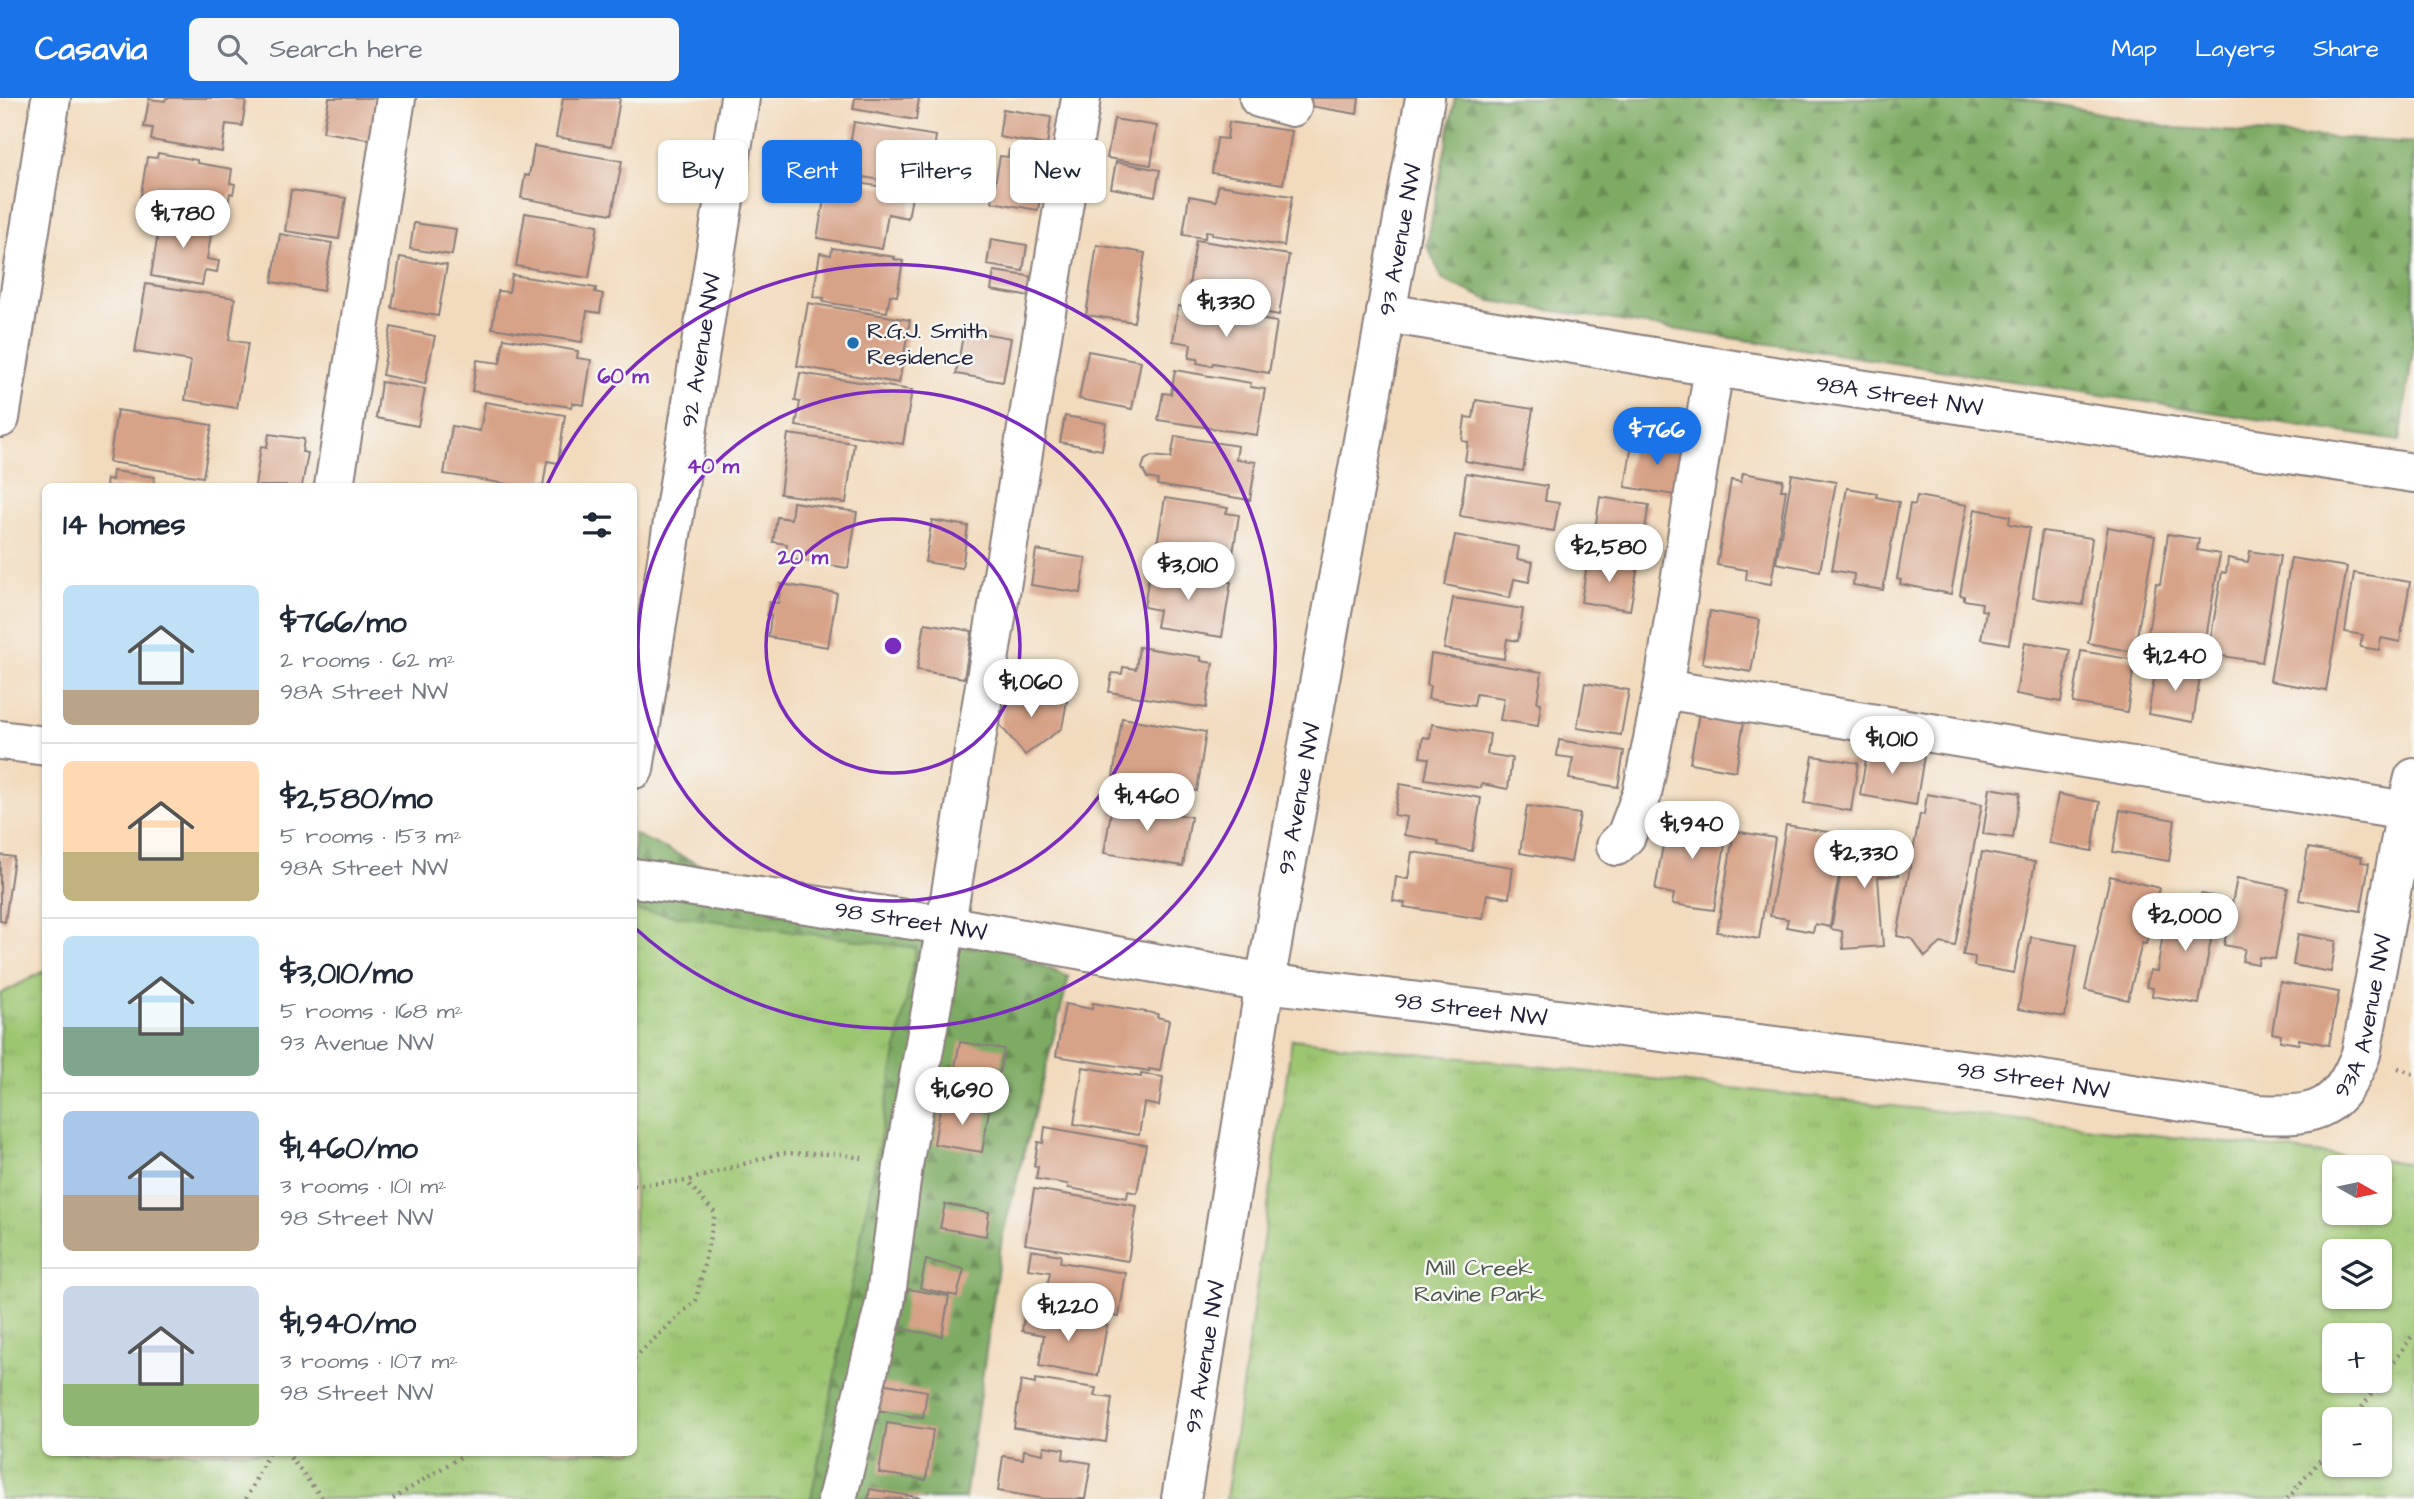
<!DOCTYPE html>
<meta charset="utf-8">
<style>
:root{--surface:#fff;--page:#f6f6f7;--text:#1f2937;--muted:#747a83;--line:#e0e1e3;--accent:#1a73e8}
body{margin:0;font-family:"Architects Daughter",sans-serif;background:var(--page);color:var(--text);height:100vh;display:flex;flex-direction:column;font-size:26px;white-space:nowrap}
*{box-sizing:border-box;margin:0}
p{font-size:23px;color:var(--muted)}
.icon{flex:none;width:38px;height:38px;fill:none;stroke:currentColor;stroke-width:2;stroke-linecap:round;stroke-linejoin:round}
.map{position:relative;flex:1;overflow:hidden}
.drawer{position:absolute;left:42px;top:385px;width:595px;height:973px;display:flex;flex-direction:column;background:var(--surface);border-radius:10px;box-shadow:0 2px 5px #0004}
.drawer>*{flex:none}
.top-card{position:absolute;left:658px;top:42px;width:665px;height:63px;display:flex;gap:14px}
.needle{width:46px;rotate:99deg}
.buttons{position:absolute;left:2322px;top:1057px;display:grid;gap:14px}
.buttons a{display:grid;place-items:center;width:70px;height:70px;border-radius:10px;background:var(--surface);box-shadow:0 2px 5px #0004;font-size:35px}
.price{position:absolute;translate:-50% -60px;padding:0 16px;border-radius:24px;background:#fff;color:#222;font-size:23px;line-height:46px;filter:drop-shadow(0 2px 4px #0008)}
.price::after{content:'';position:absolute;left:50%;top:42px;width:21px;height:16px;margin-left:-10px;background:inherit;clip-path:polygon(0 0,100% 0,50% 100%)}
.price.selected{background:var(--accent);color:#fff}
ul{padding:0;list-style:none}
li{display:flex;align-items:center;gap:21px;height:175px;padding:0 21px}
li+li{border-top:2px solid var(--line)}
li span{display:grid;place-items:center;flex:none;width:196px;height:140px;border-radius:10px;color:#555}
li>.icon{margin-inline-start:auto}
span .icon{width:84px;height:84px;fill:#fffc;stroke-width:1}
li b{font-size:30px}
h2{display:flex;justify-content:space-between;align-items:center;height:84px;padding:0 21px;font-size:30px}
.chip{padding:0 24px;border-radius:10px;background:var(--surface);box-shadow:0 2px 5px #0004;font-size:24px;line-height:63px}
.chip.selected{background:var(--accent);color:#fff}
header{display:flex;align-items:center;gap:42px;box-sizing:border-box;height:98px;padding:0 35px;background:var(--accent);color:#fff}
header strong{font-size:33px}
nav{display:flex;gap:38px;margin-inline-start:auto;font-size:24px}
.search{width:490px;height:63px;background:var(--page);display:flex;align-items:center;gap:18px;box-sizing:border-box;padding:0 24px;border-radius:10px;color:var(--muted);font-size:26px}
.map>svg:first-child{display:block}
.forest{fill:url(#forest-firs);stroke:#50664f;stroke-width:2}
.park{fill:url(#park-tufts);stroke:#607456;stroke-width:2;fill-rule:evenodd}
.building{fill:#d7a388}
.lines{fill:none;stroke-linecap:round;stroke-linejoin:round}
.minor-casing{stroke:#8a7e7c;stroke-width:42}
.path{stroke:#8a7e7c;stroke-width:4.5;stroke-dasharray:2 5;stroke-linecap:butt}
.minor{stroke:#fff;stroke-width:38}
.ring{fill:none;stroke:#7b2cbf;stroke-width:3.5}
.poi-dot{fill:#1f6fb2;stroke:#f6f6f2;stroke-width:2.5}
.labels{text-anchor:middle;stroke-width:5;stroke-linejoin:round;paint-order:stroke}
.street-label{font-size:23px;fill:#22223b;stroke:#f6f6f2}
.poi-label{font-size:23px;fill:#22223b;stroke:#f6f6f2;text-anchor:start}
.park-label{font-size:23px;fill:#4d5b4e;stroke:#f6f6f2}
.centre{fill:#7b2cbf;stroke:#f6f6f2;stroke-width:3.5}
.ring-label{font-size:21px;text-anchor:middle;font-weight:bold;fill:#7b2cbf;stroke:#f6f6f2;stroke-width:5;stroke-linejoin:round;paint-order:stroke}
</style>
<header>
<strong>Casavia</strong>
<div class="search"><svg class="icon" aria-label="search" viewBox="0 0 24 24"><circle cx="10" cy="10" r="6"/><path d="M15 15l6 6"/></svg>Search here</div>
<nav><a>Map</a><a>Layers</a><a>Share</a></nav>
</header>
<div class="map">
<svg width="2414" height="1401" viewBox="0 0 2414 1401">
<defs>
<pattern id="forest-firs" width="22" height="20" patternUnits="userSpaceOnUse" patternTransform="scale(1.75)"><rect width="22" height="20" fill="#7eab63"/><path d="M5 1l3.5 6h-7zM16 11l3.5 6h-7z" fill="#678b53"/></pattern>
<pattern id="park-tufts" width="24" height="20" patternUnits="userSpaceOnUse" patternTransform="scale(1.75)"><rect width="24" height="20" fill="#9dc671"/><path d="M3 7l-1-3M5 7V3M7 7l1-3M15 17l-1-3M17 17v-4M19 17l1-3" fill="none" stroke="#87aa63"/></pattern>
</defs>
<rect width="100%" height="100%" fill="#f6f6f2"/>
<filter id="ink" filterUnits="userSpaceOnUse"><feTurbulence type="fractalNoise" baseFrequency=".0143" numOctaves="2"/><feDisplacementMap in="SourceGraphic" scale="14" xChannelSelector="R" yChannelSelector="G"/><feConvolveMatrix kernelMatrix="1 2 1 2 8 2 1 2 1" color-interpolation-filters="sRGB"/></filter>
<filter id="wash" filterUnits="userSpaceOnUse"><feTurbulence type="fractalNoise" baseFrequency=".00686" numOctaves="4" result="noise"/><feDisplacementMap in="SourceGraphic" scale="28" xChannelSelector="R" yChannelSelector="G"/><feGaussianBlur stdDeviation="1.57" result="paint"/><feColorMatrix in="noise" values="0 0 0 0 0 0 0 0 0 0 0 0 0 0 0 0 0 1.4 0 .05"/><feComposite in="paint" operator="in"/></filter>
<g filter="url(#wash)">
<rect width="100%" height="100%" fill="#f2dbbd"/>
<g class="forest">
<path d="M1455,0H2024L2175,30L2414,45V245L2400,343L1491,203L1443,182L1427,147Z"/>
<path d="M634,736L696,765L945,827L1069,879L1002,1140L965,1401H0V896L45,873L46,1354H634Z"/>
</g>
<g class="park">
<path d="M634,812L916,850L811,1401H0V896L45,873L46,1354H634Z"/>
<path d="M1292,941L2414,1066V1401H1226ZM2334,1069H2380V1115H2334ZM2380,1153V1199H2334V1153ZM2334,1237H2380V1283H2334ZM2334,1321H2380V1367H2334Z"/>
</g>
<g id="blocks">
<g class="building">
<path d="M166,0H231L246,4L242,28L226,26L222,54L151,42L153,30L144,29L149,1L165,3Z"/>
<path d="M329,0H381L374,42L323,34Z"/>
<path d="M563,0H620L612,48L556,39Z"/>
<path d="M855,0H919L916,22L853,11Z"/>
<path d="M1311,0H1359L1357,16L1310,8Z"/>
<path d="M1003,11L1051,19L1047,47L999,39Z"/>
<path d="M1114,21L1157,28L1151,67L1107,60Z"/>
<path d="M854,24L936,38L928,90L845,76Z"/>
<path d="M1229,24L1292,33L1283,86L1212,75L1217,40L1227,41Z"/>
<path d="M534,48L622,63L612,116L521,100L525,77L529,78Z"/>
<path d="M1009,52L1038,57L1037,63L1046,65L1038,112L992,104L1000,58L1008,59Z"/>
<path d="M158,55L197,62V65L232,71L230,85L235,86L233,96L230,95L225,124L139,108L147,59L157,60Z"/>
<path d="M1116,64L1160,72L1155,98L1111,90Z"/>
<path d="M828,80L913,94L908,120L888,116L882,151L817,140Z"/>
<path d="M1218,87L1292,98L1284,148L1212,137V134L1206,133L1205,140L1183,137L1189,98L1216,103Z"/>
<path d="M291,92L346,100L339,141L285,133Z"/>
<path d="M525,115L598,127L589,180L516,168Z"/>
<path d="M161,117L213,125L207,161L219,163L217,174L205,172L202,187L151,178Z"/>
<path d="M414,125L456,131L452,157L410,151Z"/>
<path d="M280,136L332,145L323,193L272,184Z"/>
<path d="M991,141L1027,147L1023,173L987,167Z"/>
<path d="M1196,142L1289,157L1279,217L1187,201Z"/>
<path d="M1097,147L1145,155L1134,224L1086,217Z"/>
<path d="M832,150L895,159L894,161L903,163L897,198L890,197L887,214L823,204L824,200L813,199L820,155L831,157Z"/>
<path d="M400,159L447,167L438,218L392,210Z"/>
<path d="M994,173L1034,179L1031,199L991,192Z"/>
<path d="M512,177L596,190L595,194L603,196L600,215L587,213L582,244L492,230L498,193L509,194Z"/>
<path d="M146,186L235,200L229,242L248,245L237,310L185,302L191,263L135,254Z"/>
<path d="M808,205L910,222L899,285L797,268Z"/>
<path d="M1178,208L1277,224L1269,275L1213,265L1212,268L1197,265L1198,261L1189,260L1191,246L1173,243Z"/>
<path d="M391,229L435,238L425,286L382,277Z"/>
<path d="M964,232L1011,240L1003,284L956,276Z"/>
<path d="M504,240L578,253L577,260L591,262L584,307L572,305L571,309L472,293L477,262L500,265Z"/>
<path d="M1088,253L1141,263L1132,311L1079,301Z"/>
<path d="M1175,272L1251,285L1250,289L1265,291L1257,337L1158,322L1163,295L1171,296Z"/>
<path d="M800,275L912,292L903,346L796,328L800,304L795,303Z"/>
<path d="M381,284L425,291L418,328L376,320Z"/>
<path d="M1476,302L1533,311L1523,373L1465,363L1468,344L1462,343L1465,319L1473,320Z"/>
<path d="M485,304L565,317L558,365L547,363L543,388H520L444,376L452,328L480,333Z"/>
<path d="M117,312L212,327L203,379L109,364Z"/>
<path d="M1065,318L1106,325L1102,352L1060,344Z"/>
<path d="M269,336L304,341L302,354L308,355L302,388H255L261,348L267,349Z"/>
<path d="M788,336L854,345L846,405L780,396Z"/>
<path d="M1175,338L1238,348L1236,361L1256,364L1250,402L1157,387L1158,382L1147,380L1142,370L1145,362L1152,358L1171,360Z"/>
<path d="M1633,340L1689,349L1681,398L1625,389Z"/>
<path d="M113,373L155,379L153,388H106L107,381L112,382Z"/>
<path d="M1466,375L1547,388L1545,403L1559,405L1554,433L1460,418Z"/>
<path d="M1743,375L1783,382L1781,392H1786L1771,486L1746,482L1747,472L1717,467L1731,382L1741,384Z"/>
<path d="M1792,376L1836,384L1820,473L1776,465Z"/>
<path d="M1847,390L1877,395L1876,399L1899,404L1883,492L1853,487L1854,476L1832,472Z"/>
<path d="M1917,398L1967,407L1951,496L1900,486L1901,482L1897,481L1910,406L1915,407Z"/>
<path d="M1600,399L1649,407L1641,453L1593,444Z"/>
<path d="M1165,400L1228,410L1226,415L1239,417L1232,462L1156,452Z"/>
<path d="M793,404L857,414L848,470L785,460L787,446L773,444L777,419L791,421Z"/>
<path d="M1975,411L2010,418L2009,426L2030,430L2009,546L1981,541L1986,513L1981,512L1982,505L1964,502V498L1960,497Z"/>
<path d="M932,422L968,428L962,470L925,464Z"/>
<path d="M2108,429L2155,438L2134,554L2088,545Z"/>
<path d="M2042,433L2092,440L2083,507L2033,500Z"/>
<path d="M2168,436L2199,441L2197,452L2220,456L2203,558L2146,548L2156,485L2160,486Z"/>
<path d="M1455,437L1519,449L1517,461L1533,464L1529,484L1514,481L1510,500L1445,487Z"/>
<path d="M1036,452L1086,460L1081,495L1031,487Z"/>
<path d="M2250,453L2280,458L2262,564L2208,556L2222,474L2226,475L2228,460L2248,464Z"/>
<path d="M1588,460L1638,468L1630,512L1581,504Z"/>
<path d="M2291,460L2347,469L2326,593L2270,583Z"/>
<path d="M1150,470L1231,484L1222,539L1156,529L1159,512L1144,509Z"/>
<path d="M2354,475L2410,484L2400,544L2381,540L2379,552L2360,549L2363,537L2345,534Z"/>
<path d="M781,486L837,495L828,549L768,539L771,518L767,517L769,504L778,505Z"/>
<path d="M1453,500L1523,511L1518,543L1507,541L1504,561L1444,551Z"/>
<path d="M1710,513L1760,522L1751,574L1702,565Z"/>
<path d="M925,525L972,533L964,580L917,572Z"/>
<path d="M2025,544L2070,552L2061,604L2016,596Z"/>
<path d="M1139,549L1201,559V563L1213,565L1206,610L1109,594L1112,575L1122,576L1123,569L1136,571Z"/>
<path d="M2081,553L2135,562L2127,614L2073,605Z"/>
<path d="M1431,556L1542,574L1537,604L1541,605L1538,628L1500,622L1504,600L1476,596L1474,608L1428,601L1430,588L1427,587Z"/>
<path d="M2157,565L2201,573L2193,624L2148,616Z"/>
<path d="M1585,585L1629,592L1621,637L1577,630Z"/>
<path d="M1005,593L1067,603L1062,630L1025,657L1000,627Z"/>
<path d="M1699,615L1744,623L1736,673L1690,665Z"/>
<path d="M1122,620L1206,634L1197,693L1113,679Z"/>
<path d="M1432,626L1490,636L1487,656L1512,660L1508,691L1482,686L1481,690L1425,681L1429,660L1420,659L1423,639L1430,640Z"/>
<path d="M1559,642L1624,653L1618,689L1569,681L1573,660L1557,658Z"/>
<path d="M1868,649L1924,658L1916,707L1860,697Z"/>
<path d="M1813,658L1858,665L1851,713L1804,705Z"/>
<path d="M1400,686L1481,700L1472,753L1438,747L1439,743L1404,737L1407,719L1394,717Z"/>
<path d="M1990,690L2020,695L2013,740L1983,736Z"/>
<path d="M1927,696L1982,706L1955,848L1941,845L1925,859L1912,841L1897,838L1920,716L1924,717Z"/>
<path d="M2058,696L2100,704L2092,753L2049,745Z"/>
<path d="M1113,702L1176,713V716L1191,719L1183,768L1104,755Z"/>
<path d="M1527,708L1580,716L1571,764L1520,755Z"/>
<path d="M2120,712L2175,722L2169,763L2113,754Z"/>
<path d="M1687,714L1719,719L1717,732L1727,734L1714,812L1672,806L1674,796L1655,792L1667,724L1685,727Z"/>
<path d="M1786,727L1846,737L1830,829L1815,826L1813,834L1786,829L1788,821L1770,818Z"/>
<path d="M1734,733L1775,740L1759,841L1717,834Z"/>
<path d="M1848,735L1903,747L1898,777L1878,779L1883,848L1843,851L1842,833L1831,831Z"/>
<path d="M2308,750L2362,759L2361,764L2369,765L2361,813L2299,802Z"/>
<path d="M1412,754L1513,769L1509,800L1487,796L1483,821L1404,809L1405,805L1393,803L1396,779L1408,781Z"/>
<path d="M1982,754L2035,764L2014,875L1974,868L1975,859L1963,857Z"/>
<path d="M0,757L14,759L5,824L0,823Z"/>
<path d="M2110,778L2159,790L2146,846L2142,845L2128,902L2085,892Z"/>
<path d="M2237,780L2288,790L2275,861L2259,859L2258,866L2242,863L2245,851L2224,847Z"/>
<path d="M2201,796L2219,799L2199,906L2152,898L2153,890L2146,889L2150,872L2157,873L2167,812L2197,817Z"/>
<path d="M2298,836L2336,843L2331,874L2293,867Z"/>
<path d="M2031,839L2077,847L2065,919L2018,911Z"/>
<path d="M2280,884L2339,894L2329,947L2299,941V946L2280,943L2281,937L2272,935Z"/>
<path d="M1093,905L1158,916L1157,919L1169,922L1160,973L1149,971V973L1056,958L1065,906L1092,911Z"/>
<path d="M960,944L1004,951L997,986L953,979Z"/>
<path d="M1083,969L1141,979V976L1163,979L1159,1008L1144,1005L1139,1037L1074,1026Z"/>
<path d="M941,1005L989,1012L982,1054L934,1046Z"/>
<path d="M1045,1029L1146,1047L1137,1095L1128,1093L1127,1100L1068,1090V1086L1036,1081L1038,1069L1034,1068L1038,1044L1043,1045Z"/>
<path d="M1034,1091L1137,1108L1128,1163L1025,1146Z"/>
<path d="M945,1106L989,1114L986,1138L940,1130Z"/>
<path d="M1031,1152L1061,1157L1060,1164L1126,1175L1119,1219L1044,1207L1050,1174L1028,1171Z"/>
<path d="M926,1162L964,1171L957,1198L920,1190Z"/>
<path d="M908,1191L949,1198L942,1238L901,1231Z"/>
<path d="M1025,1213L1107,1227L1098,1278L1039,1268L1044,1237L1022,1233Z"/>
<path d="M1035,1281L1096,1290L1094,1298L1112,1300L1106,1344L1014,1330L1021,1283L1035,1286Z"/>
<path d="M881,1285L927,1293L923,1320L876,1312Z"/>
<path d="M887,1325L933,1332L926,1382L879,1375Z"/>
<path d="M1044,1348L1064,1351L1063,1361L1091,1365L1085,1401H1045L998,1393L1003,1358L1023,1361L1024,1352L1043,1356Z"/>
<path d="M870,1391L923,1400V1401H868Z"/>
</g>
</g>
</g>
<g filter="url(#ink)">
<use href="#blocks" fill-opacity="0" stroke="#8a7e7c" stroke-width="2"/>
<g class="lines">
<g class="minor-casing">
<g id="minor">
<path d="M1259,0L1292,9"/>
<path id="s1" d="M1386,215L1714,269L2414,375"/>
<path d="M0,320L51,0"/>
<path d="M334,388L396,0"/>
<path d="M1663,591L2406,713"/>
<path d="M0,642L46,648"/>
<path id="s2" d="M634,671L740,0"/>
<path d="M1616,748L1626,738L1642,696L1663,591L1714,269"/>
<path id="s3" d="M634,780L945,827L1265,885L2018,978L2259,1016C2318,1019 2339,1012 2361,956L2406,713L2414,680"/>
<path d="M837,1401L885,1205L903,1068L940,862L1081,0"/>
<path id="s4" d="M1181,1401L1265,885L1425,0"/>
</g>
</g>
<g class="path">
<path d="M2398,970L2414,976"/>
<path d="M634,1087L686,1083L781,1055L842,1056L862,1060"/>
<path d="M634,1260L696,1202L715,1115L686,1083"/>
<path d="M2354,1321L2414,1235"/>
<path d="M286,1354L323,1401"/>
<path d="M246,1401L269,1354"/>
<path d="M393,1401L468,1354"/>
<path d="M2287,1401L2334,1346"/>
</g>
<use href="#minor" class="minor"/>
</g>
</g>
<g class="ring">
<circle cx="893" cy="548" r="127"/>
<circle cx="893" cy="548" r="255"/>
<path d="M547 387A382 382 0 1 1 635 830"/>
</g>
<circle class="poi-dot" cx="853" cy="245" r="7"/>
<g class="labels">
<g class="street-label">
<text dy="8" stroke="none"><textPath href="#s4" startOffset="1278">93 Avenue NW</textPath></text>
<text dy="8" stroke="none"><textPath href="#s2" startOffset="424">92 Avenue NW</textPath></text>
<text dy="8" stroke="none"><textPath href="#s1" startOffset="520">98A Street NW</textPath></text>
<text dy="8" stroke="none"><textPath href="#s4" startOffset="710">93 Avenue NW</textPath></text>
<text dy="8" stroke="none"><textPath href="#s3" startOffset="280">98 Street NW</textPath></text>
<text dy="8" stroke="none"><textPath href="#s3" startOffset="847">98 Street NW</textPath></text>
<text dy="8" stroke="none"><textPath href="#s3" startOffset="1811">93A Avenue NW</textPath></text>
<text dy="8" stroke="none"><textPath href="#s3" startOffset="1414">98 Street NW</textPath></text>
<text dy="8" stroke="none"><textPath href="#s4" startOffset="144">93 Avenue NW</textPath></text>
</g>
<g class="poi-label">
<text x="867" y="240">R.G.J. Smith<tspan x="867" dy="26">Residence</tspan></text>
</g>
<g class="park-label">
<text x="1479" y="1177">Mill Creek<tspan x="1479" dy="26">Ravine Park</tspan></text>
</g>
</g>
<circle cx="893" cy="548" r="10" class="centre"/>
<g class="ring-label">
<text x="623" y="285">60 m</text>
<text x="713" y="375">40 m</text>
<text x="803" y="466">20 m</text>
</g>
</svg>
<div class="buttons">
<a><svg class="needle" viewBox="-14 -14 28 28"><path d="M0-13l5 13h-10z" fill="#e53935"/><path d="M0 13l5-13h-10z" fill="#747a83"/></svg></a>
<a><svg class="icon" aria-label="layers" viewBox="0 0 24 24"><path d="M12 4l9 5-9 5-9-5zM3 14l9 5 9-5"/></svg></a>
<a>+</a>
<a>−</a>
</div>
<b class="price" style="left:183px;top:152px">$1,780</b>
<b class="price" style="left:1226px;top:241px">$1,330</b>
<b class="price selected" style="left:1657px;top:369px">$766</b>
<b class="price" style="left:1609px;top:486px">$2,580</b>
<b class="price" style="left:1188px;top:504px">$3,010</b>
<b class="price" style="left:2175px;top:595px">$1,240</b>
<b class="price" style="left:1031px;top:621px">$1,060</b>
<b class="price" style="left:1892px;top:678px">$1,010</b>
<b class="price" style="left:1147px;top:735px">$1,460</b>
<b class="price" style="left:1692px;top:763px">$1,940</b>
<b class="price" style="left:1864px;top:792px">$2,330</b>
<b class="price" style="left:2185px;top:855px">$2,000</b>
<b class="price" style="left:962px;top:1029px">$1,690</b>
<b class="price" style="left:1068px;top:1245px">$1,220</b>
<div class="top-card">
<a class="chip">Buy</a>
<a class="chip selected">Rent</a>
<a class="chip">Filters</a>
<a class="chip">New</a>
</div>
<section class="drawer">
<h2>14 homes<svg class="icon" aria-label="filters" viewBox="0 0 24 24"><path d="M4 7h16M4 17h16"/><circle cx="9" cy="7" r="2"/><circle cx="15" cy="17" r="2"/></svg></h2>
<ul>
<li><span style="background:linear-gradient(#bfe0f5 75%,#b9a48a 0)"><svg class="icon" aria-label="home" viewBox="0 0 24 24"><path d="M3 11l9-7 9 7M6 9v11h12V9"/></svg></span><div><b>$766/mo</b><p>2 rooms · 62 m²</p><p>98A Street NW</p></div></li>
<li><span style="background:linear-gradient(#ffd9b3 65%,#c2b280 0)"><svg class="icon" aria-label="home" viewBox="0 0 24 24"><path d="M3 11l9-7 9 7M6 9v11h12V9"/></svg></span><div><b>$2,580/mo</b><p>5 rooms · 153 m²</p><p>98A Street NW</p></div></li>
<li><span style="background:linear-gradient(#bfe0f5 65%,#7fa58c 0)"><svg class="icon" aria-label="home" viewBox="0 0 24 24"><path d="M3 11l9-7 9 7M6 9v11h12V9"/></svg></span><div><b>$3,010/mo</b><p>5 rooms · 168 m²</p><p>93 Avenue NW</p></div></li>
<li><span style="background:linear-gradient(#a9c7e8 60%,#b9a48a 0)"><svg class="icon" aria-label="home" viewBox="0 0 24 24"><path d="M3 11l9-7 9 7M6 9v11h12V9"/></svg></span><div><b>$1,460/mo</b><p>3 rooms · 101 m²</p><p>98 Street NW</p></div></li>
<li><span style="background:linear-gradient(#c9d6e8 70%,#8fb573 0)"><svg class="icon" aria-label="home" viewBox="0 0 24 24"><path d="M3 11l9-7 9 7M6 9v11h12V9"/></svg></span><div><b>$1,940/mo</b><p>3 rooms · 107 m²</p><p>98 Street NW</p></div></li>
</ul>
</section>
</div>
